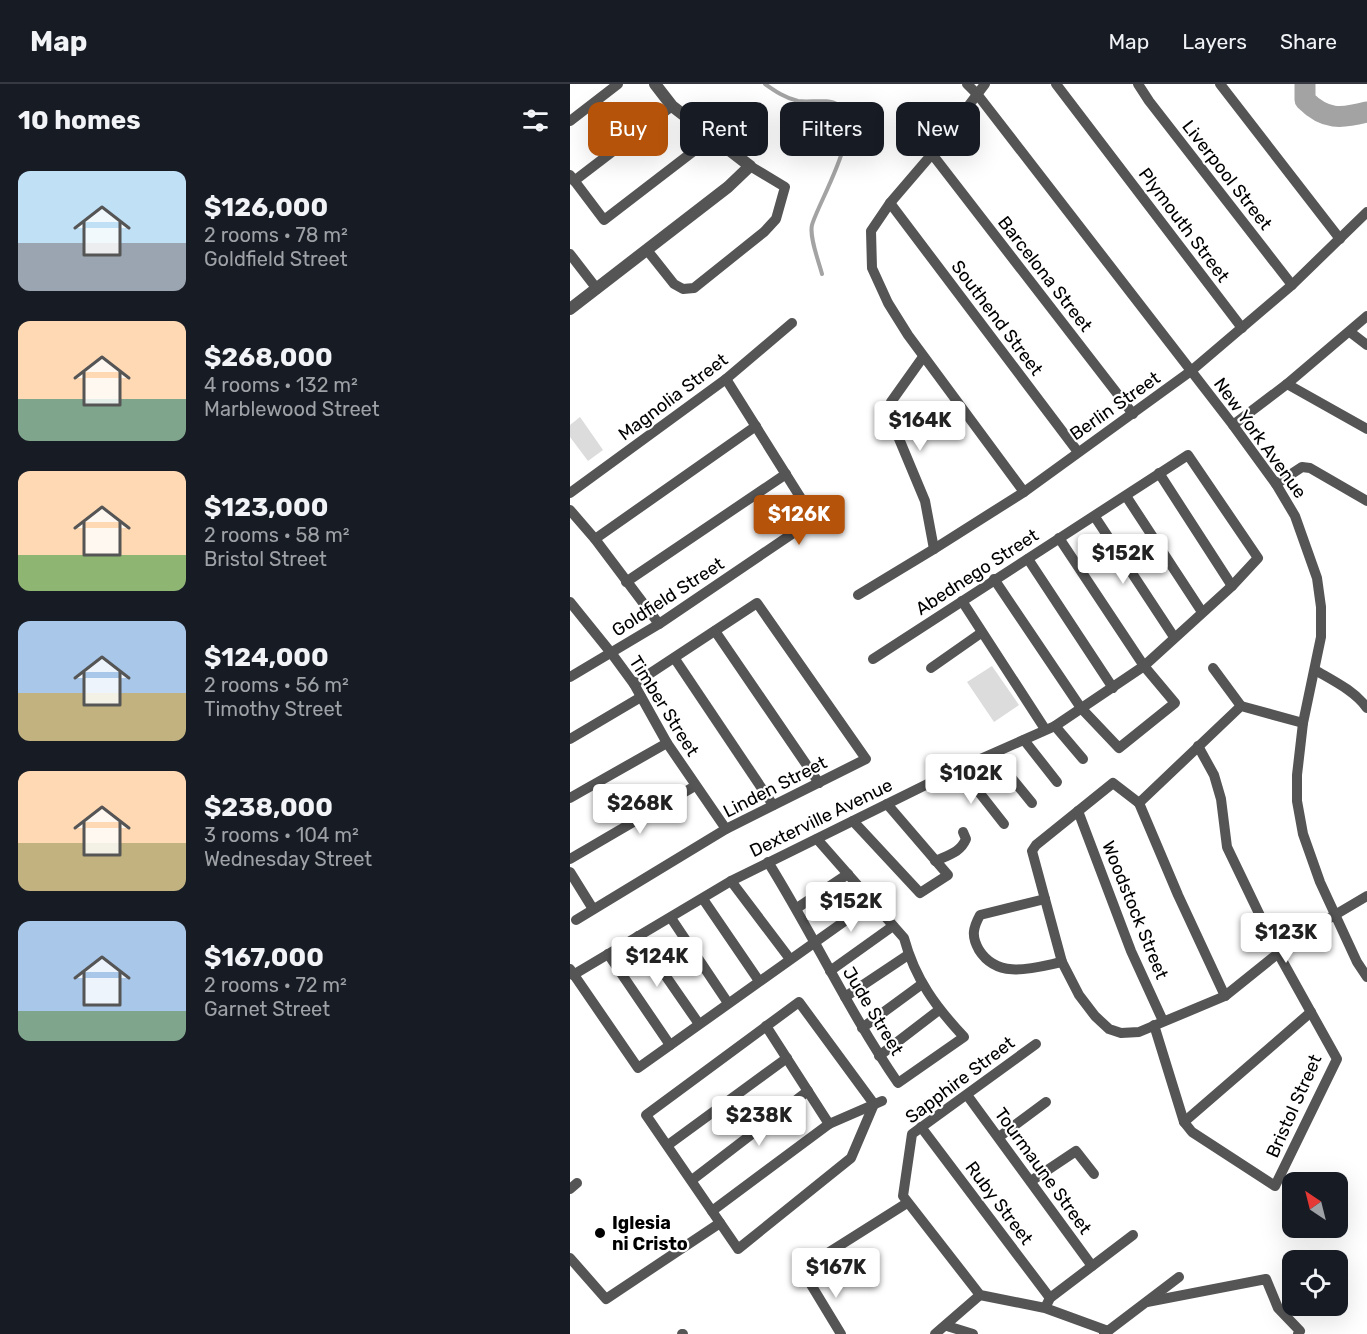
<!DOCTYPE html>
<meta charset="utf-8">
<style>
:root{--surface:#171b24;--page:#242831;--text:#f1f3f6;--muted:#9ea1a6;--line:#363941;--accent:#b45309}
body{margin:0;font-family:Rubik,sans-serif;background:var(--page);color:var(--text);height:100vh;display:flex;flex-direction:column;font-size:22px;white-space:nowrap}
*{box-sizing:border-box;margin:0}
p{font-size:20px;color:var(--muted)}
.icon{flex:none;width:33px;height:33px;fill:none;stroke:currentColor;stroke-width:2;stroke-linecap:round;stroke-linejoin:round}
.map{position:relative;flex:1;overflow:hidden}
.sheet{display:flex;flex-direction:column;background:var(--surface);width:570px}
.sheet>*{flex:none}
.hud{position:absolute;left:18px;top:18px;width:570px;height:54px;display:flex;gap:12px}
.needle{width:39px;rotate:325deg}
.controls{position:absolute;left:712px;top:1088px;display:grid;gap:12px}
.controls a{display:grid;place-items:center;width:66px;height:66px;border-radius:12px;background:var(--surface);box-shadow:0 6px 24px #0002;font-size:30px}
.price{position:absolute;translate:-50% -51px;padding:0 14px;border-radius:6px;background:#fff;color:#222;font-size:20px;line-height:39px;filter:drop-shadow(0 2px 3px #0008)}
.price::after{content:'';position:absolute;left:50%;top:36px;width:18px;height:14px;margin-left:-9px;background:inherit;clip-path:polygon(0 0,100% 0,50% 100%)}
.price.selected{background:var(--accent);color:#fff}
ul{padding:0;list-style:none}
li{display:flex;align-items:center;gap:18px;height:150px;padding:0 18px}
li span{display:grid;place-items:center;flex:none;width:168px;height:120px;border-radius:12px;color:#555}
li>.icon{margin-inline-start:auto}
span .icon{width:72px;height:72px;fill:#fffc;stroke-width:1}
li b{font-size:26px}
h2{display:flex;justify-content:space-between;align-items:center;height:72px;padding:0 18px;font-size:26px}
.chip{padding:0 21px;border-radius:12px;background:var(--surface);box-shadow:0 6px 24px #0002;font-size:21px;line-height:54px}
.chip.selected{background:var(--accent);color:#fff}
header{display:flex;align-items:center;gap:36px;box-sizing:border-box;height:84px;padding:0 30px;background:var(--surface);border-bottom:2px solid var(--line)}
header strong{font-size:28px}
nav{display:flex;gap:33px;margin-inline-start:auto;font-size:21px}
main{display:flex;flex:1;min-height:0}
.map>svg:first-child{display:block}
.green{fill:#dcdcdc}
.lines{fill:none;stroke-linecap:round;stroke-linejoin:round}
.stream{stroke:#a3a3a3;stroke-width:4}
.river{stroke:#a3a3a3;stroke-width:21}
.minor{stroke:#555;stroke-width:10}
.tertiary{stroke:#555;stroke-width:12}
.poi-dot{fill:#000;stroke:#fff;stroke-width:2}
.labels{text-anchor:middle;stroke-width:4.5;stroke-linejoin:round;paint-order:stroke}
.street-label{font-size:18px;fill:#000;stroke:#fff}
.poi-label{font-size:18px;font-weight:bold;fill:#000;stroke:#fff;text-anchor:start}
</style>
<header>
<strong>Map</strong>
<nav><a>Map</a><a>Layers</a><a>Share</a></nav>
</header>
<main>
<section class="sheet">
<h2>10 homes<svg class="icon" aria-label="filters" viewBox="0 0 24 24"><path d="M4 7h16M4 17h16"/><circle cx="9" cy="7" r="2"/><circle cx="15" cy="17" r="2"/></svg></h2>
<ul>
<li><span style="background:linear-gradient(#bfe0f5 60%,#9aa5b1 0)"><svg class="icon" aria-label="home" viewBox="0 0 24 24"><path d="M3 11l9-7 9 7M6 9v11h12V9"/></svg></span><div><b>$126,000</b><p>2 rooms · 78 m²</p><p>Goldfield Street</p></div></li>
<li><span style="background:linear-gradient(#ffd9b3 65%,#7fa58c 0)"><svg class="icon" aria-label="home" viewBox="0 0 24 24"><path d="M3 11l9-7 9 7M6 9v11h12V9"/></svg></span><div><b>$268,000</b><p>4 rooms · 132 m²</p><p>Marblewood Street</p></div></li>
<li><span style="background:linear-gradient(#ffd9b3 70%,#8fb573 0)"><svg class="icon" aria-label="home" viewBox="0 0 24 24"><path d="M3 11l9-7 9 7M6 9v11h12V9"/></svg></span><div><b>$123,000</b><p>2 rooms · 58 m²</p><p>Bristol Street</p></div></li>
<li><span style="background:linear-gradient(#a9c7e8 60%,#c2b280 0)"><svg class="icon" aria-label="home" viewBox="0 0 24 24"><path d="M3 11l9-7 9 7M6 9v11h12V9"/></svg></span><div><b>$124,000</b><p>2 rooms · 56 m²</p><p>Timothy Street</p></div></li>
<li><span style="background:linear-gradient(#ffd9b3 60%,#c2b280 0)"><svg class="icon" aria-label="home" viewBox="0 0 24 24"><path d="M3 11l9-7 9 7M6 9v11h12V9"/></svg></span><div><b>$238,000</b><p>3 rooms · 104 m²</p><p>Wednesday Street</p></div></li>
<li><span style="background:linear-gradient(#a9c7e8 75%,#7fa58c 0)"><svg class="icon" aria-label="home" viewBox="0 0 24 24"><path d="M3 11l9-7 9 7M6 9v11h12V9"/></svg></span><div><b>$167,000</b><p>2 rooms · 72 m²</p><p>Garnet Street</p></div></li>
</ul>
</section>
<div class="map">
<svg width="797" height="1250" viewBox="0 0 797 1250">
<rect width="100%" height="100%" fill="#fff"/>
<g class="green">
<path d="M10,333L33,366L18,377L0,353V341Z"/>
<path d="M422,582L449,621L424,638L397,598Z"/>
</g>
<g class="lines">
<path class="stream" d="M195,0C205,7 215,14 228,17C240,19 258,14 268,21C297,40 249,116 242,141C239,153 249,178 252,190"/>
<path class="river" d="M735,0V16C755,36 771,35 797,28"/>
<g class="minor">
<path d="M397,0L407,10L663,341L706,400L725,432L747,494L751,523V553L733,639L727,691V717L733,750L750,798L787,878L797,893"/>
<path d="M415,0L362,70L320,119L301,147L302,184L318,219L338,251L454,408"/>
<path d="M486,0L672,244"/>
<path d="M568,0L579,17L722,201"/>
<path d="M650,0L770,155"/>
<path d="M0,37L48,0"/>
<path d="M362,70L563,330"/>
<path d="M0,91L34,136L142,53"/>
<path d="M4,97L102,22"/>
<path d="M320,119L508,368"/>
<path d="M77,166L104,200L113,205L124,204L194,148L206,135L215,103L180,82"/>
<path d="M0,170L27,205"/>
<path d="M780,248L797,261"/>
<path d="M353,273L321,318L322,338L355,417L364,465"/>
<path d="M717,300L797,345"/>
<path d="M663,341L717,300L797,232"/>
<path d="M589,389L662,502"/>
<path d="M706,400L732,383L740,384L797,417"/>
<path d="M0,409L156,295L222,239"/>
<path d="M556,412L632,528"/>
<path d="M0,426L25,455L89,540"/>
<path d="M525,433L604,553"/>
<path d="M25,455L186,342"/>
<path d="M458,475L543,604"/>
<path d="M424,495L511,624L549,664L605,619L574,582L489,454"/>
<path d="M56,498L216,390"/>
<path d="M288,511L364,465L454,408L621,287L722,201L797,128"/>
<path d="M392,517L475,645"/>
<path d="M0,518L42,570L64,600L97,659L156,745"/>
<path d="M145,547L249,699"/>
<path d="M105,575L203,721"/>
<path d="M361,584L411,549"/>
<path d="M643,584L671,622"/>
<path d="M745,586C762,596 785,607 797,624"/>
<path d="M0,593L89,540L244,435L156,295"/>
<path d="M485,642L513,675"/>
<path d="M0,655L71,613"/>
<path d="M454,656L487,698"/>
<path d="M423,671L462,719"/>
<path d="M390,684L434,740"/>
<path d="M0,714L97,659"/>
<path d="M569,719L543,699L466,761L462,767L492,878L509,911L525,932L539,945L551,949L569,948L655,912L731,851L797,812"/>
<path d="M569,719L608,811L655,912"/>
<path d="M569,719L671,622L733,639"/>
<path d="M508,727L561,867L593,937"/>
<path d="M283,737L350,809L378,791L317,720"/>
<path d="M0,775L125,702"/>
<path d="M365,777C378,771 390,769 396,755L393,748"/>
<path d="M198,778C243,850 279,928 328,999L394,953C366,923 345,895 334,854L247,755"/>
<path d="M0,788L23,825"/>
<path d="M161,797L220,875"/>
<path d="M133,815L189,897"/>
<path d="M475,815L410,831C403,844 401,852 409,866C428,896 463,884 492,878"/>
<path d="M227,824L278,790"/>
<path d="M101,834L158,919"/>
<path d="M6,836L156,745L296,675L187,519L64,600"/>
<path d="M68,852L129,940"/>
<path d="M38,870L100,961"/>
<path d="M0,885L68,984L303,817"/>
<path d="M260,887L323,842"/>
<path d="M3,891L161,797L390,684L485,642L574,582L662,502L688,474L618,371L303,575"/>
<path d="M275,913L338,871"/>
<path d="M229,918L304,1020L281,1074L168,1165L76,1031Z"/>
<path d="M584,941L614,1038L622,1048L705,1102L767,975L708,869L657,763L651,715L644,691L628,662"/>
<path d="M196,942L259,1040"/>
<path d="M292,944L352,900"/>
<path d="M466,960L342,1050L333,1112L410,1211L475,1224L538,1247"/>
<path d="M309,972L369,926"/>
<path d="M397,1011L522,1182"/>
<path d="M614,1038L741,928"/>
<path d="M351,1043L480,1214"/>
<path d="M429,1053L476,1018"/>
<path d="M98,1061L217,974"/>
<path d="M122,1096L238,1007"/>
<path d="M461,1097L506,1067L524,1090"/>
<path d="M0,1105L7,1099"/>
<path d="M142,1127L259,1040L312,1017"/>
<path d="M0,1174L36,1215L150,1139"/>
<path d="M577,1218L696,1195L708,1224L730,1247L728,1250"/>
<path d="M477,1220L480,1214L563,1151"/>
<path d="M377,1242L403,1250"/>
<path d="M112,1250H113"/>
<path d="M271,1250L237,1194V1186L242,1179L337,1119"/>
<path d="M365,1250L410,1211"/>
<path d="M534,1250L609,1193"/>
</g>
<path class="tertiary" d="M0,225L158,103L180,82L102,22L85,0"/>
</g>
<circle class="poi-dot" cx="30" cy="1149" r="6"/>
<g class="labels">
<g class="street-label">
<text transform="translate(657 91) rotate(52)" y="6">Liverpool Street</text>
<text transform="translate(614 141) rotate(53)" y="6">Plymouth Street</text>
<text transform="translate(475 190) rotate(52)" y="6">Barcelona Street</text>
<text transform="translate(427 234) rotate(53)" y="6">Southend Street</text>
<text transform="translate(103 313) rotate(-37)" y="6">Magnolia Street</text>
<text transform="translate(545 322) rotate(-35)" y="6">Berlin Street</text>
<text transform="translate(690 354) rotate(54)" y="6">New York Avenue</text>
<text transform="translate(407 488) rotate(-33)" y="6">Abednego Street</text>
<text transform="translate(98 513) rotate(-33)" y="6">Goldfield Street</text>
<text transform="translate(94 622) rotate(58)" y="6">Timber Street</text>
<text transform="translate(205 703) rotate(-27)" y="6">Linden Street</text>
<text transform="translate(251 734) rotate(-26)" y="6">Dexterville Avenue</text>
<text transform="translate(565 826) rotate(68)" y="6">Woodstock Street</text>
<text transform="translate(303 927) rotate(59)" y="6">Jude Street</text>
<text transform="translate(390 996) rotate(-37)" y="6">Sapphire Street</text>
<text transform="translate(724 1022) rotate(-66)" y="6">Bristol Street</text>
<text transform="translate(473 1087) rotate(54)" y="6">Tourmaune Street</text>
<text transform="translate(429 1119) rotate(53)" y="6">Ruby Street</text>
</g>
<g class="poi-label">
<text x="42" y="1145">Iglesia<tspan x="42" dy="21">ni Cristo</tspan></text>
</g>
</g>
</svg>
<div class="controls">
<a><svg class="needle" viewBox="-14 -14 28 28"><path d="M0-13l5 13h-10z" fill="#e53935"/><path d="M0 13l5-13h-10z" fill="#9ea1a6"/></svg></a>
<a><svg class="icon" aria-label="locate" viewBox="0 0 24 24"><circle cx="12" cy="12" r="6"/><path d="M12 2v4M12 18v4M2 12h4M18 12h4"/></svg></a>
</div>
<b class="price" style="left:350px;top:368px">$164K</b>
<b class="price selected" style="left:229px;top:462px">$126K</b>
<b class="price" style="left:553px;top:501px">$152K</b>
<b class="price" style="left:401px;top:721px">$102K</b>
<b class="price" style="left:70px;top:751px">$268K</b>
<b class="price" style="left:281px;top:849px">$152K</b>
<b class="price" style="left:716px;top:880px">$123K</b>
<b class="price" style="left:87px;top:904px">$124K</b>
<b class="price" style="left:189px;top:1063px">$238K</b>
<b class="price" style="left:266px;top:1215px">$167K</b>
<div class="hud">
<a class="chip selected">Buy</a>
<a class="chip">Rent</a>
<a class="chip">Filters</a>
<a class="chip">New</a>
</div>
</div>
</main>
